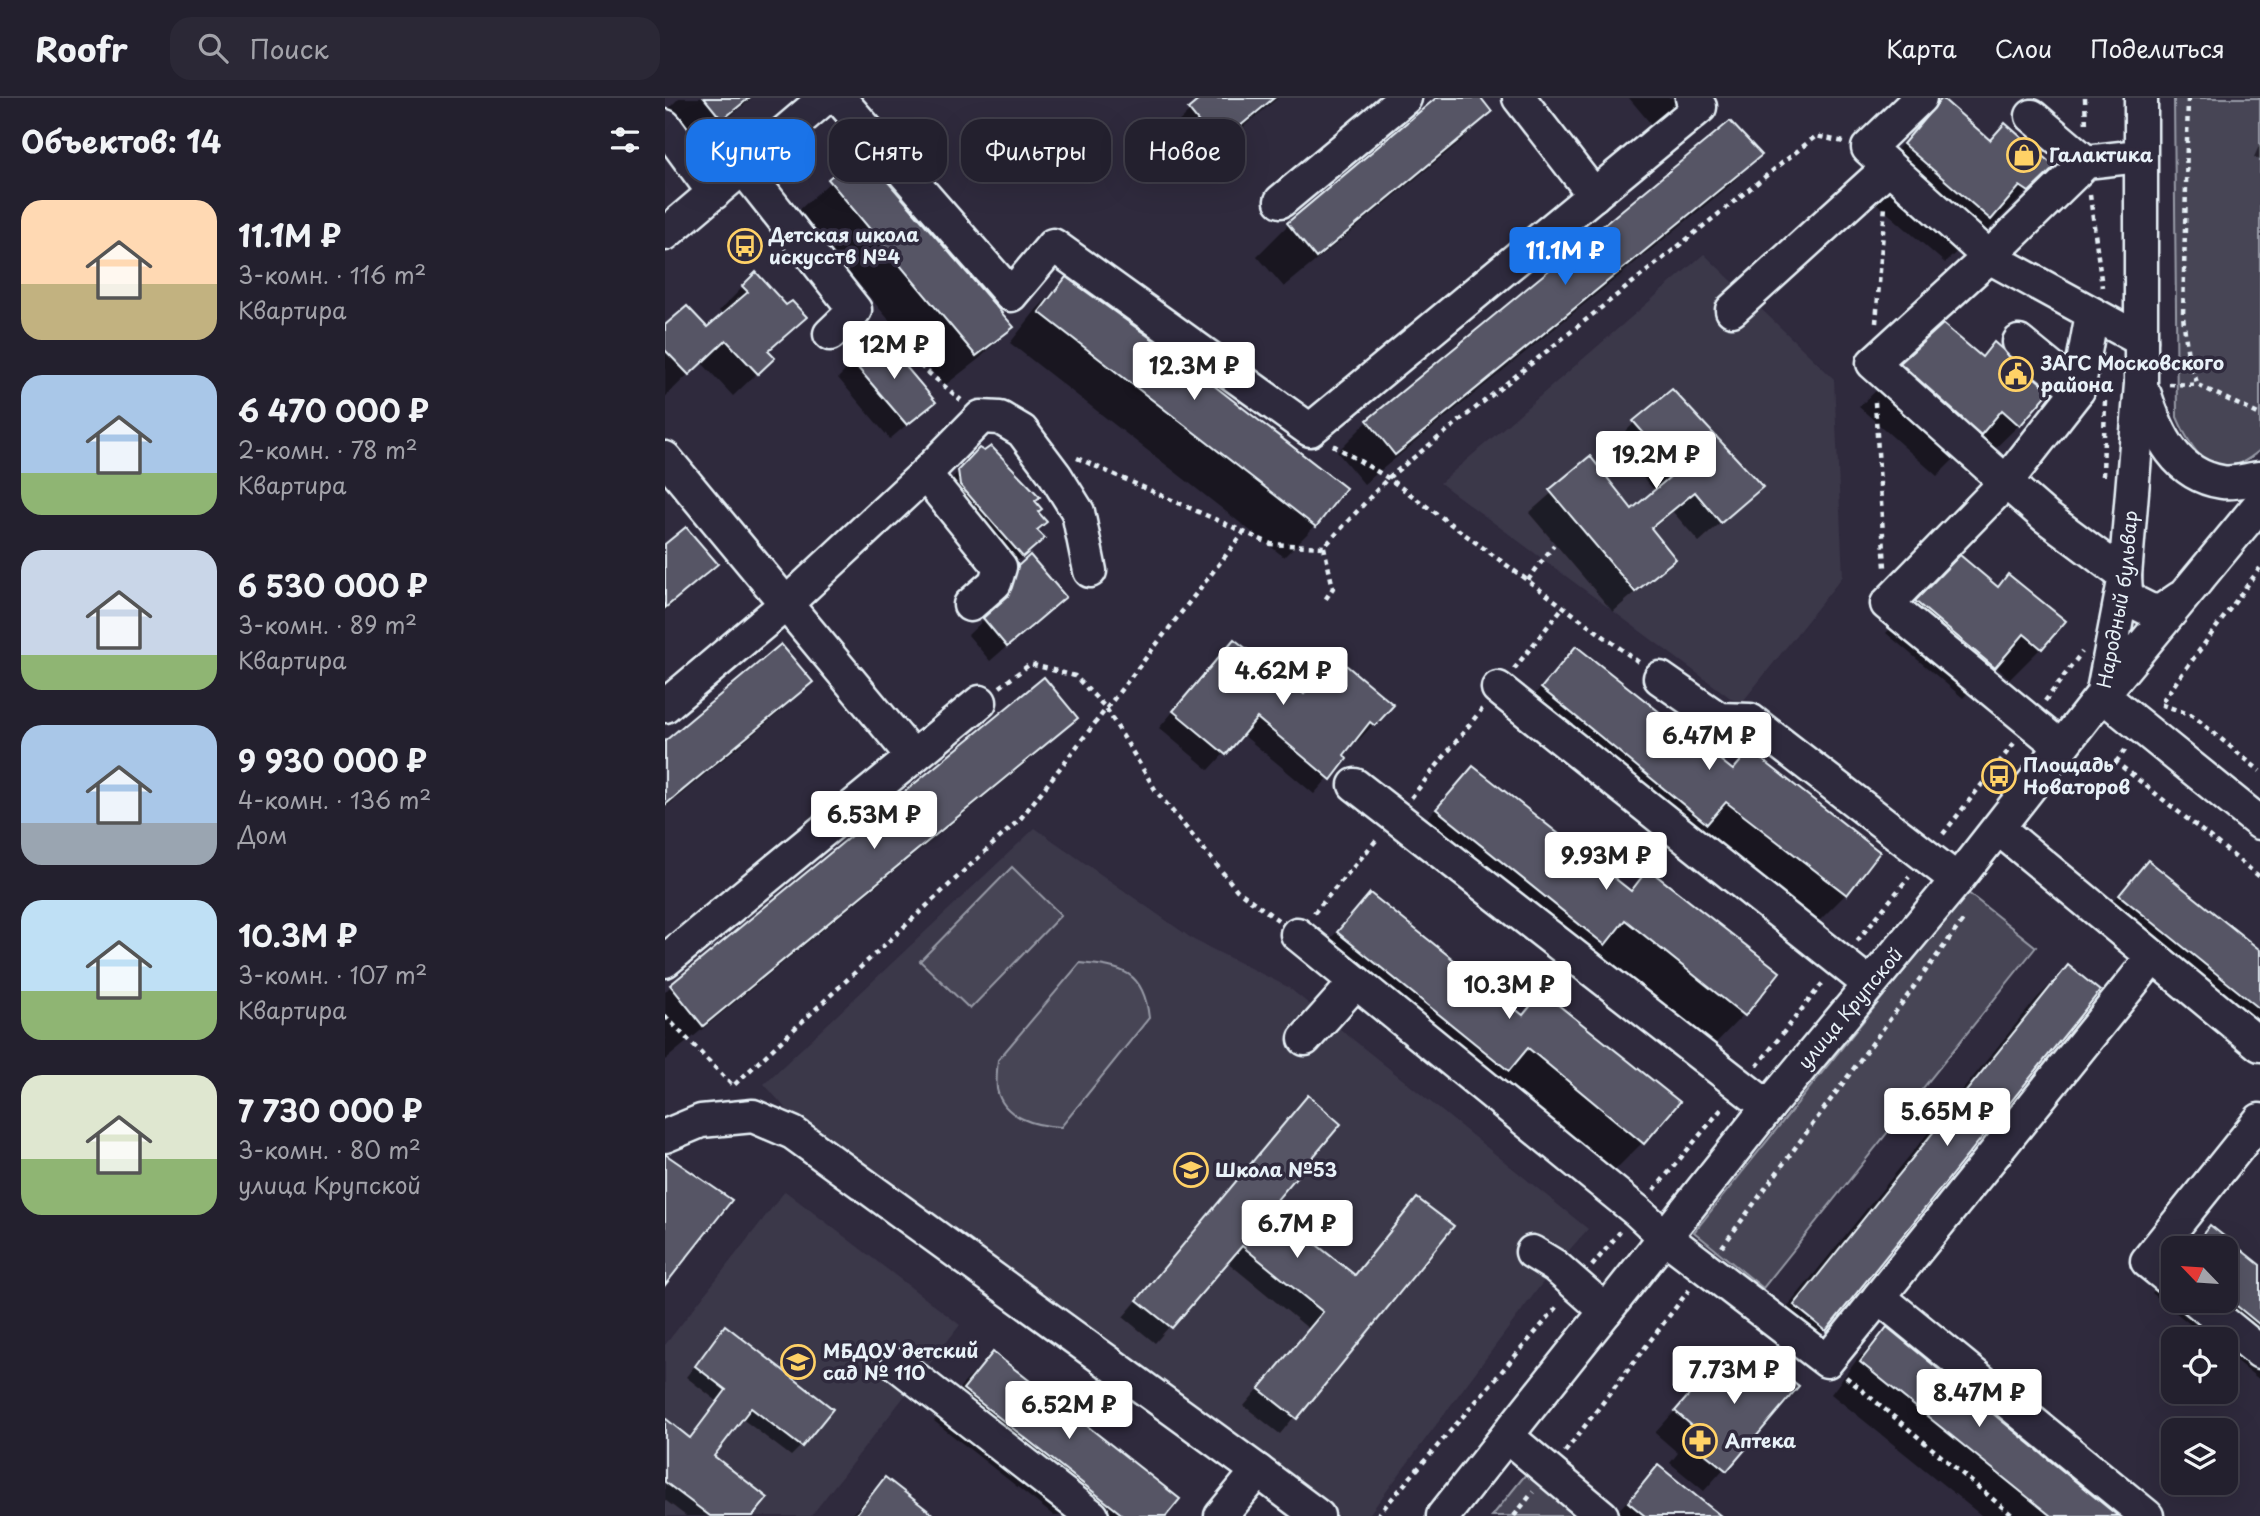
<!DOCTYPE html>
<html lang="ru">
<meta charset="utf-8">
<style>
:root{--surface:#23202e;--page:#2b2836;--text:#f1f3f6;--muted:#a3a3aa;--line:#403e4a;--accent:#1a73e8}
body{margin:0;font-family:"Playpen Sans",sans-serif;background:var(--page);color:var(--text);height:100vh;display:flex;flex-direction:column;font-size:26px;white-space:nowrap}
*{box-sizing:border-box;margin:0}
p{font-size:23px;color:var(--muted)}
.icon{flex:none;width:38px;height:38px;fill:none;stroke:currentColor;stroke-width:2;stroke-linecap:round;stroke-linejoin:round}
.map{position:relative;flex:1;overflow:hidden}
.panel{display:flex;flex-direction:column;background:var(--surface);width:665px}
.panel>*{flex:none}
.guide{position:absolute;left:21px;top:21px;width:665px;height:63px;display:flex;gap:14px}
.needle{width:46px;rotate:295deg}
.buttons{position:absolute;left:1496px;top:1138px;display:grid;gap:14px}
.buttons a{display:grid;place-items:center;width:77px;height:77px;border-radius:14px;background:var(--surface);box-shadow:0 7px 28px #0002,0 0 0 2px var(--line);font-size:35px}
.price{position:absolute;translate:-50% -60px;padding:0 16px;border-radius:7px;background:#fff;color:#222;font-size:23px;line-height:46px;filter:drop-shadow(0 2px 4px #0008)}
.price::after{content:'';position:absolute;left:50%;top:42px;width:21px;height:16px;margin-left:-10px;background:inherit;clip-path:polygon(0 0,100% 0,50% 100%)}
.price.on{background:var(--accent);color:#fff}
ul{padding:0;list-style:none}
li{display:flex;align-items:center;gap:21px;height:175px;padding:0 21px}
li span{display:grid;place-items:center;flex:none;width:196px;height:140px;border-radius:21px;color:#555}
li>.icon{margin-inline-start:auto}
span .icon{width:84px;height:84px;fill:#fffc;stroke-width:1}
li b{font-size:30px}
h2{display:flex;justify-content:space-between;align-items:center;height:84px;padding:0 21px;font-size:30px}
.tag{padding:0 24px;border-radius:21px;background:var(--surface);box-shadow:0 7px 28px #0002,0 0 0 2px var(--line);font-size:24px;line-height:63px}
.tag.on{background:var(--accent);color:#fff}
header{display:flex;align-items:center;gap:42px;box-sizing:border-box;height:98px;padding:0 35px;background:var(--surface);border-bottom:2px solid var(--line)}
header strong{font-size:33px}
nav{display:flex;gap:38px;margin-inline-start:auto;font-size:24px}
.search{width:490px;height:63px;background:var(--page);display:flex;align-items:center;gap:18px;box-sizing:border-box;padding:0 24px;border-radius:21px;color:var(--muted);font-size:26px}
main{display:flex;flex:1;min-height:0}
.map>svg:first-child{display:block}
.built{fill:#3b3749}
.green{fill:#464455;stroke:#979aa6;stroke-width:2}
.shadow{fill:#0007}
.building{fill:#575565;stroke:#e8f1f8;stroke-width:2}
.lines{fill:none;stroke-linecap:round;stroke-linejoin:round}
.minor-casing{stroke:#e8f1f8;stroke-width:37}
.path{stroke:#e8f1f8;stroke-width:4.5;stroke-dasharray:5 5;stroke-linecap:butt}
.minor{stroke:#2f2a3d;stroke-width:32}
.labels{text-anchor:middle;stroke-width:7;stroke-linejoin:round;paint-order:stroke}
.poi-label{font-size:19px;font-weight:bold;fill:#e8f1f8;stroke:#2f2a3d;text-anchor:start}
.street-label{font-size:19px;fill:#e8f1f8;stroke:#2f2a3d}
</style>
<header>
<strong>Roofr</strong>
<div class="search"><svg class="icon" aria-label="search" viewBox="0 0 24 24"><circle cx="10" cy="10" r="6"/><path d="M15 15l6 6"/></svg>Поиск</div>
<nav><a>Карта</a><a>Слои</a><a>Поделиться</a></nav>
</header>
<main>
<section class="panel">
<h2>Объектов: 14<svg class="icon" aria-label="filters" viewBox="0 0 24 24"><path d="M4 7h16M4 17h16"/><circle cx="9" cy="7" r="2"/><circle cx="15" cy="17" r="2"/></svg></h2>
<ul>
<li><span style="background:linear-gradient(#ffd9b3 60%,#c2b280 0)"><svg class="icon" aria-label="home" viewBox="0 0 24 24"><path d="M3 11l9-7 9 7M6 9v11h12V9"/></svg></span><div><b>11.1M ₽</b><p>3-комн. · 116 m²</p><p>Квартира</p></div></li>
<li><span style="background:linear-gradient(#a9c7e8 70%,#8fb573 0)"><svg class="icon" aria-label="home" viewBox="0 0 24 24"><path d="M3 11l9-7 9 7M6 9v11h12V9"/></svg></span><div><b>6 470 000 ₽</b><p>2-комн. · 78 m²</p><p>Квартира</p></div></li>
<li><span style="background:linear-gradient(#c9d6e8 75%,#8fb573 0)"><svg class="icon" aria-label="home" viewBox="0 0 24 24"><path d="M3 11l9-7 9 7M6 9v11h12V9"/></svg></span><div><b>6 530 000 ₽</b><p>3-комн. · 89 m²</p><p>Квартира</p></div></li>
<li><span style="background:linear-gradient(#a9c7e8 70%,#9aa5b1 0)"><svg class="icon" aria-label="home" viewBox="0 0 24 24"><path d="M3 11l9-7 9 7M6 9v11h12V9"/></svg></span><div><b>9 930 000 ₽</b><p>4-комн. · 136 m²</p><p>Дом</p></div></li>
<li><span style="background:linear-gradient(#bfe0f5 65%,#8fb573 0)"><svg class="icon" aria-label="home" viewBox="0 0 24 24"><path d="M3 11l9-7 9 7M6 9v11h12V9"/></svg></span><div><b>10.3M ₽</b><p>3-комн. · 107 m²</p><p>Квартира</p></div></li>
<li><span style="background:linear-gradient(#dfe7d0 60%,#8fb573 0)"><svg class="icon" aria-label="home" viewBox="0 0 24 24"><path d="M3 11l9-7 9 7M6 9v11h12V9"/></svg></span><div><b>7 730 000 ₽</b><p>3-комн. · 80 m²</p><p>улица Крупской</p></div></li>
</ul>
</section>
<div class="map">
<svg width="1595" height="1418" viewBox="0 0 1595 1418">
<rect width="100%" height="100%" fill="#2f2a3d"/>
<filter id="ink" filterUnits="userSpaceOnUse"><feTurbulence type="fractalNoise" baseFrequency=".0143" numOctaves="2"/><feDisplacementMap in="SourceGraphic" scale="14" xChannelSelector="R" yChannelSelector="G"/><feConvolveMatrix kernelMatrix="1 2 1 2 8 2 1 2 1" color-interpolation-filters="sRGB"/></filter>
<g filter="url(#ink)">
<g class="built">
<path d="M1039,156L1169,281L1178,478L1075,607L775,385Z"/>
<path d="M370,730L529,842L623,889L923,1131L890,1168L703,1418H665L123,1013L99,986Z"/>
<path d="M120,1093L295,1227L146,1418H0V1247Z"/>
</g>
<g class="green">
<path d="M1509,0H1595V352C1552,389 1530,361 1512,319Z"/>
<path d="M347,769L396,817L305,911L255,863Z"/>
<path d="M1302,794L1371,849L1098,1190L1029,1134Z"/>
<path d="M415,865C458,869 479,873 484,920L396,1029C371,1028 338,1020 332,991C331,982 332,971 333,962Z"/>
<path d="M861,1376L913,1418H827Z"/>
</g>
<g class="shadow">
<path d="M14,0H87L26,52L0,14Z"/>
<path d="M539,0H613L520,77L493,43Z"/>
<path d="M774,0H813L825,14L794,45L619,189L592,158L623,127Z"/>
<path d="M964,0H1023L991,27L985,25Z"/>
<path d="M1277,3L1324,43L1387,69L1318,137L1313,133L1280,165L1195,91Z"/>
<path d="M1065,25L1094,57L1064,88L699,386L672,354L703,323Z"/>
<path d="M1595,46V62L1589,59Z"/>
<path d="M196,56L346,229L315,260L279,288L133,113Z"/>
<path d="M91,176L121,210L139,219L102,255L108,260L68,298L36,264L0,299V229L42,232L59,217L54,213Z"/>
<path d="M401,181L650,428L619,459L345,245L371,212Z"/>
<path d="M1278,228L1354,327L1311,369L1295,355L1272,378L1194,309Z"/>
<path d="M189,264L268,304L225,341L173,280Z"/>
<path d="M969,325L1096,389L1034,444L1008,414L986,432L1008,461L948,514L864,415L925,361L967,413L990,393L948,346Z"/>
<path d="M314,353L368,404L371,414L370,433L361,455L341,473L278,389Z"/>
<path d="M0,449L50,466L0,513Z"/>
<path d="M1295,460L1331,490L1344,478L1376,550L1345,581L1330,568L1298,600L1221,535Z"/>
<path d="M354,469L399,499L325,563L303,537L328,513L338,486Z"/>
<path d="M911,550L1066,673L1085,654L1181,796L1150,827L1031,735L1010,756L847,622Z"/>
<path d="M554,560L637,597L670,561L726,607L693,643L690,641L677,657L680,661L649,696L577,636L544,672L494,630Z"/>
<path d="M145,584L115,614L0,710V645Z"/>
<path d="M410,620L379,650L0,962V894L6,888Z"/>
<path d="M809,670L963,793L983,773L1112,874L1078,917L1048,948L931,854L908,877L741,743Z"/>
<path d="M1483,764L1595,855V967L1424,829Z"/>
<path d="M705,798L856,918L877,897L978,1044L947,1075L833,981L812,1003L642,866Z"/>
<path d="M1403,869L1160,1232L1129,1263L1099,1238L1372,900Z"/>
<path d="M643,1000L603,1110L688,1178L752,1102L786,1128L615,1336L579,1308L644,1231L561,1163L490,1245L458,1219Z"/>
<path d="M1546,1129L1595,1169V1282L1561,1255V1241H1543L1487,1195L1508,1168V1202H1561V1150H1525Z"/>
<path d="M60,1229L136,1348L126,1358L76,1320L46,1359L86,1418H21L0,1402V1322L24,1341L52,1303L21,1279Z"/>
<path d="M1222,1232L1450,1418H1317L1166,1296L1191,1263Z"/>
<path d="M1064,1253L1086,1270L1096,1260L1131,1289L1039,1393L1005,1365L1013,1355L990,1335Z"/>
<path d="M328,1256L499,1418H389L269,1323L297,1287Z"/>
<path d="M993,1370L1053,1418H948Z"/>
<path d="M221,1381L267,1418H185Z"/>
</g>
<g class="building">
<path d="M39,0H84L57,22Z"/>
<path d="M536,0H609L552,47L523,11Z"/>
<path d="M771,0H816L827,14L651,160L622,125Z"/>
<path d="M1277,0L1325,42L1340,25L1390,69L1364,94L1355,88L1326,122L1238,46Z"/>
<path d="M1065,23L1097,57L730,357L702,322Z"/>
<path d="M196,53L349,229L311,258L163,81Z"/>
<path d="M91,174L121,207L127,203L142,219L103,253L110,260L93,276L61,242L24,277L0,252V227L22,208L42,229L83,194L77,188Z"/>
<path d="M401,179L512,259L681,390L651,429L374,214Z"/>
<path d="M1278,226L1317,259L1329,244L1385,293L1355,328L1337,312L1316,337L1235,265Z"/>
<path d="M216,239L271,304L242,327L187,263Z"/>
<path d="M1007,291L1098,389L1056,425L1030,394L986,430L1011,461L970,494L884,392L925,358L967,411L1012,373L968,323Z"/>
<path d="M326,348L375,399L370,403L377,411L373,414L382,424L372,432L380,440L358,459L295,387L293,372L314,350L319,353Z"/>
<path d="M21,429L53,466L0,510V446Z"/>
<path d="M365,457L401,499L342,549L318,520L343,498L353,468Z"/>
<path d="M1295,457L1333,489L1343,476L1401,523L1377,551L1359,536L1330,570L1250,503Z"/>
<path d="M569,541L639,596L670,558L729,607L710,628L705,624L679,657L682,661L666,682L592,620L561,657L508,613Z"/>
<path d="M116,546L148,584L0,707V643Z"/>
<path d="M911,548L1068,672L1085,652L1215,754L1182,797L1061,704L1042,726L876,590Z"/>
<path d="M379,579L413,620L38,928L5,887Z"/>
<path d="M808,668L966,793L983,771L1115,874L1080,918L960,822L940,847L771,711Z"/>
<path d="M1483,762L1595,852V911L1454,797Z"/>
<path d="M705,795L858,917L877,894L1015,1004L979,1046L863,950L844,973L672,834Z"/>
<path d="M1403,867L1435,893L1161,1233L1129,1207Z"/>
<path d="M643,997L676,1026L605,1110L690,1177L752,1100L789,1128L632,1321L594,1291L658,1214L577,1148L507,1230L472,1202Z"/>
<path d="M0,1056L67,1102L0,1187Z"/>
<path d="M1545,1127L1595,1167V1227L1561,1199V1150H1527Z"/>
<path d="M60,1227L168,1311L137,1349L86,1310L49,1358L103,1400L88,1418H45L0,1384V1320L25,1340L61,1292L30,1268Z"/>
<path d="M1222,1229L1453,1418H1386L1195,1264Z"/>
<path d="M1064,1251L1088,1269L1096,1258L1134,1288L1062,1373L1025,1344L1033,1333L1010,1313Z"/>
<path d="M328,1254L515,1401L501,1418H459L298,1291Z"/>
<path d="M993,1367L1056,1418H980L963,1404Z"/>
<path d="M220,1379L270,1418H190Z"/>
</g>
<g class="lines">
<g class="minor-casing">
<g id="minor">
<path d="M174,0L346,197L388,147L645,332L1035,9L1027,0"/>
<path d="M854,0L929,97"/>
<path d="M1255,0L1203,50L1324,159L1208,265L1341,384L1413,292L1427,216"/>
<path d="M1367,18L1421,64"/>
<path d="M0,28L49,95"/>
<path d="M1474,58L1421,64L1324,159L1476,242"/>
<path d="M78,70L190,212L165,236"/>
<path d="M616,103L740,0"/>
<path d="M0,136L160,0"/>
<path d="M1067,212L1224,69"/>
<path d="M1354,244L1413,292"/>
<path d="M1480,297C1493,337 1511,377 1557,384C1569,386 1584,381 1595,380"/>
<path d="M0,360L248,659"/>
<path d="M260,376L316,319L335,320L357,333L390,377L413,414L425,473"/>
<path d="M995,580L1054,621L1085,622L1292,782"/>
<path d="M833,590L1204,886"/>
<path id="s1" d="M1438,593L1460,478L1476,286V0"/>
<path d="M1437,597L1595,725"/>
<path d="M0,608L122,505L260,376L335,469L330,485L305,507"/>
<path d="M1396,649L1222,506L1341,384L1381,419L1460,478L1461,495L1469,504L1485,512L1496,513L1515,500"/>
<path d="M690,687L1103,1009"/>
<path d="M1334,731L1595,947"/>
<path d="M632,836L972,1113L1000,1139L1162,1263L1214,1199L1482,1418"/>
<path d="M0,863L315,604"/>
<path d="M640,941L691,884"/>
<path d="M0,1038L36,1023L88,1018L128,1035L593,1373"/>
<path d="M867,1154L890,1168L941,1213"/>
<path d="M1508,1184L1482,1163L1595,1022"/>
<path d="M1214,1199L1488,859"/>
<path d="M1531,1202L1595,1254"/>
<path d="M233,1267L427,1418"/>
<path d="M842,1338L937,1418"/>
<path d="M556,1418L593,1373L653,1418"/>
<path id="s2" d="M778,1418L1103,1009L1292,782L1437,597L1595,406"/>
</g>
</g>
<g class="path">
<path d="M1420,0L1421,29"/>
<path d="M1523,0L1518,218L1523,259L1533,287"/>
<path d="M1425,97L1437,189"/>
<path d="M1211,225L1220,108"/>
<path d="M209,229L296,302"/>
<path d="M1504,286L1533,287L1595,317"/>
<path d="M1210,304L1220,470"/>
<path d="M668,347L723,380L975,565"/>
<path d="M412,360L606,446L659,449L723,380L1151,38L1179,44"/>
<path d="M1438,378L1440,302"/>
<path d="M659,449L668,490L660,502"/>
<path d="M1595,470L1495,606L1527,617L1595,673"/>
<path d="M863,482L889,447"/>
<path d="M849,571L898,509"/>
<path d="M335,589L365,566L410,578L441,610L491,693L572,792L613,822"/>
<path d="M1380,603L1417,554"/>
<path d="M1419,663L1451,664L1595,779"/>
<path d="M1451,664L1461,651"/>
<path d="M746,700L817,611"/>
<path d="M1278,736L1350,644"/>
<path d="M649,815L714,739"/>
<path d="M1192,843L1244,779"/>
<path d="M0,918L68,988L356,720L579,434"/>
<path d="M1092,968L1160,882"/>
<path d="M989,1092L1059,1008"/>
<path d="M1057,1149L1299,821"/>
<path d="M927,1168L955,1134"/>
<path d="M1181,1279L1348,1418"/>
<path d="M900,1354L1024,1192"/>
<path d="M712,1418L894,1207"/>
<path d="M849,1418L868,1394"/>
</g>
<use href="#minor" class="minor"/>
</g>
</g>
<defs>
<g id="shop-ring" transform="scale(1.75)"><circle r="9.5" fill="#2f2a3d" stroke="#ffd166" stroke-width="1.5"/><path d="M-5-2.5h2.3a2.7 3.5 0 0 1 5.4 0H5L5.5 6h-11ZM-1.5-2.5h3a1.5 2.3 0 0 0-3 0Z" fill="#ffd166"/></g>
<g id="bus-ring" transform="scale(1.75)"><circle r="9.5" fill="#2f2a3d" stroke="#ffd166" stroke-width="1.5"/><path d="M-5-6H5V4H4V6H2V4H-2V6H-4V4H-5ZM-3.5-4V0h7V-4ZM-3.5 1.2v1.5H-2V1.2ZM2 1.2v1.5H3.5V1.2Z" fill="#ffd166"/></g>
<g id="civic-ring" transform="scale(1.75)"><circle r="9.5" fill="#2f2a3d" stroke="#ffd166" stroke-width="1.5"/><path d="M-.6-6.5H3V-4.5H.6V-3L4-1V1h2V6H-6V1h2V-1L-.6-3ZM-1.2 2.5V6h2.4V2.5Z" fill="#ffd166"/></g>
<g id="school-ring" transform="scale(1.75)"><circle r="9.5" fill="#2f2a3d" stroke="#ffd166" stroke-width="1.5"/><path d="M0-5L7-2L0 1L-7-2ZM-4 1L0 2.5L4 1V4Q0 6-4 4Z" fill="#ffd166"/></g>
<g id="pharmacy-ring" transform="scale(1.75)"><circle r="9.5" fill="#2f2a3d" stroke="#ffd166" stroke-width="1.5"/><path d="M-2-6h4v4h4v4h-4v4h-4v-4h-4v-4h4Z" fill="#ffd166"/></g>
</defs>
<g fill-rule="evenodd">
<use href="#shop-ring" x="1359" y="57"/>
<use href="#bus-ring" x="80" y="148"/>
<use href="#civic-ring" x="1351" y="276"/>
<use href="#bus-ring" x="1334" y="678"/>
<use href="#school-ring" x="526" y="1072"/>
<use href="#school-ring" x="133" y="1264"/>
<use href="#pharmacy-ring" x="1035" y="1343"/>
</g>
<g class="labels">
<g class="poi-label">
<text x="1384" y="64">Галактика</text>
<text x="104" y="144">Детская школа<tspan x="104" dy="22">искусств №4</tspan></text>
<text x="1376" y="272">ЗАГС Московского<tspan x="1376" dy="22">района</tspan></text>
<text x="1358" y="674">Площадь<tspan x="1358" dy="22">Новаторов</tspan></text>
<text x="550" y="1079">Школа №53</text>
<text x="158" y="1260">МБДОУ детский<tspan x="158" dy="22">сад № 110</tspan></text>
<text x="1060" y="1350">Аптека</text>
</g>
<g class="street-label">
<text dy="7" stroke="none"><textPath href="#s1" startOffset="93">Народный бульвар</textPath></text>
<text dy="7" stroke="none"><textPath href="#s2" startOffset="651">улица Крупской</textPath></text>
</g>
</g>
</svg>
<div class="buttons">
<a><svg class="needle" viewBox="-14 -14 28 28"><path d="M0-13l5 13h-10z" fill="#e53935"/><path d="M0 13l5-13h-10z" fill="#a3a3aa"/></svg></a>
<a><svg class="icon" aria-label="locate" viewBox="0 0 24 24"><circle cx="12" cy="12" r="6"/><path d="M12 2v4M12 18v4M2 12h4M18 12h4"/></svg></a>
<a><svg class="icon" aria-label="layers" viewBox="0 0 24 24"><path d="M12 4l9 5-9 5-9-5zM3 14l9 5 9-5"/></svg></a>
</div>
<b class="price on" style="left:900px;top:189px">11.1M ₽</b>
<b class="price" style="left:229px;top:283px">12M ₽</b>
<b class="price" style="left:529px;top:304px">12.3M ₽</b>
<b class="price" style="left:991px;top:393px">19.2M ₽</b>
<b class="price" style="left:618px;top:609px">4.62M ₽</b>
<b class="price" style="left:1044px;top:674px">6.47M ₽</b>
<b class="price" style="left:209px;top:753px">6.53M ₽</b>
<b class="price" style="left:941px;top:794px">9.93M ₽</b>
<b class="price" style="left:844px;top:923px">10.3M ₽</b>
<b class="price" style="left:1282px;top:1050px">5.65M ₽</b>
<b class="price" style="left:632px;top:1162px">6.7M ₽</b>
<b class="price" style="left:1069px;top:1308px">7.73M ₽</b>
<b class="price" style="left:1314px;top:1331px">8.47M ₽</b>
<b class="price" style="left:404px;top:1343px">6.52M ₽</b>
<div class="guide">
<a class="tag on">Купить</a>
<a class="tag">Снять</a>
<a class="tag">Фильтры</a>
<a class="tag">Новое</a>
</div>
</div>
</main>
